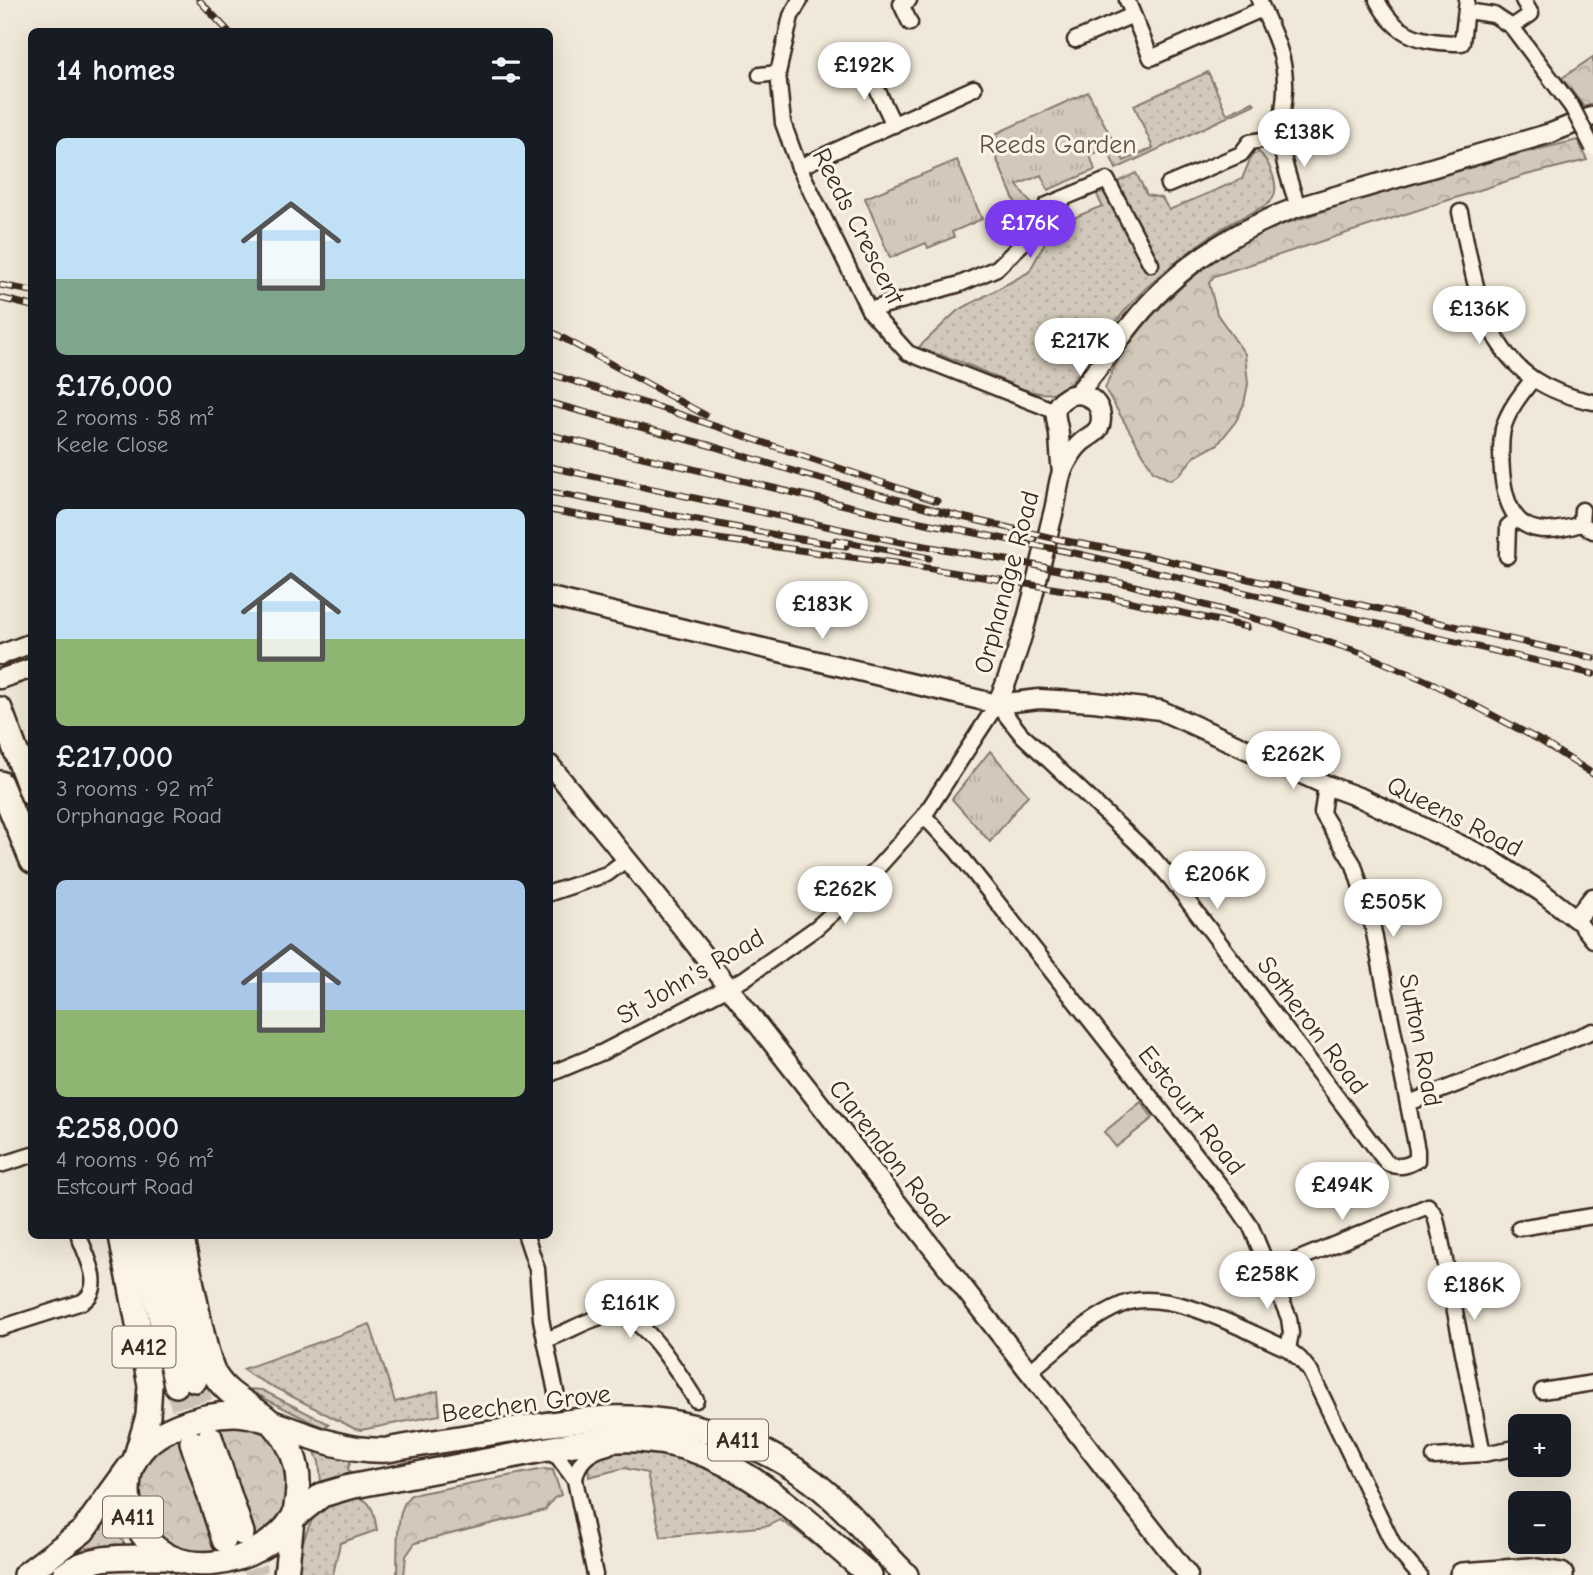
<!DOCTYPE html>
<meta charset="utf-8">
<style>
:root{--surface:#171b24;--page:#20242c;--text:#f1f3f6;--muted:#9ea1a6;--accent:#7c3aed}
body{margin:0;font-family:"Comic Neue",sans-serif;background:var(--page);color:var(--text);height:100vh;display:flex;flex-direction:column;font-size:26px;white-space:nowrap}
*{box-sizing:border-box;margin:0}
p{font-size:23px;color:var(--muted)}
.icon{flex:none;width:38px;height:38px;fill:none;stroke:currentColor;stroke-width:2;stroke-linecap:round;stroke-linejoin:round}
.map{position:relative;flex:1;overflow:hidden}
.drawer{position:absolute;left:28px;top:28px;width:525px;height:1211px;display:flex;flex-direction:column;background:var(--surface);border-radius:10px;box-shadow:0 7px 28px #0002}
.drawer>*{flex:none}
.tools{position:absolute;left:1508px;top:1414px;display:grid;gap:14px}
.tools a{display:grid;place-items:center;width:63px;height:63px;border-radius:10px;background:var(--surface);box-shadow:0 7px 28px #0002;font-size:35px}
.price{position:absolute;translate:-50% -60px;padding:0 16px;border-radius:24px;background:#fff;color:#222;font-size:23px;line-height:46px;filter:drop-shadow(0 2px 4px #0008)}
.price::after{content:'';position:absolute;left:50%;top:42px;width:21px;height:16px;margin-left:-10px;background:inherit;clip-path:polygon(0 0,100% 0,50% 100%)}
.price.active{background:var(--accent);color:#fff}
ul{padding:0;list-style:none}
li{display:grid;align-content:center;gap:14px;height:371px;padding:0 28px}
li span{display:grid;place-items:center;height:217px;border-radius:10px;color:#555}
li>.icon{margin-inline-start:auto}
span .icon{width:126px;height:126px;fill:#fffc;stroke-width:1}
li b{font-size:30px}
h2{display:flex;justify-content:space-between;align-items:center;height:84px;padding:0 28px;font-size:30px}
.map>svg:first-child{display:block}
.grass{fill:url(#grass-dots);stroke:#867a6c;stroke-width:2}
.forest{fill:url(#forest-crowns);stroke:#867a6c;stroke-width:2}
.park{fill:url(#park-tufts);stroke:#867a6c;stroke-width:2}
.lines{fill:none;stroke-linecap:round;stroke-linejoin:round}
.primary-tunnel{stroke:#ccc3b4;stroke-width:23;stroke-dasharray:23 11;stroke-linecap:butt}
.minor-casing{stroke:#3b2a1e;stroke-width:19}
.tertiary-casing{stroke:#3b2a1e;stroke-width:23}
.primary-casing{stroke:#3b2a1e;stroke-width:28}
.minor{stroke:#fcf5e5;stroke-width:14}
.tertiary{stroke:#fcf5e5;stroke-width:18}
.primary{stroke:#fcf5e5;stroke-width:23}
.rail-casing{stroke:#3b2a1e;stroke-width:7}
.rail{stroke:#fcf5e5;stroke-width:4.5;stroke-dasharray:13;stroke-linecap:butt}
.minor-bridge-casing{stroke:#3b2a1e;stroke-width:19;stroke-linecap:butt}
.minor-bridge{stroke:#fcf5e5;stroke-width:14}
.labels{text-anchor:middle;stroke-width:6;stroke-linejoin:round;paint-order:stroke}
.shield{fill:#fcf5e5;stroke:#75675a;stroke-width:2}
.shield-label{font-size:24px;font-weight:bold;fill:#3b2a1e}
.park-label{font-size:26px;fill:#615245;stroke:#fcf5e5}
.street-label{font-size:26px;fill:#3b2a1e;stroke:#fcf5e5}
</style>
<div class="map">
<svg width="1593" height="1575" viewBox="0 0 1593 1575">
<defs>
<pattern id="grass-dots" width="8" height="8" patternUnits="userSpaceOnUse" patternTransform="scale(1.75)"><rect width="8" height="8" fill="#d2c9ba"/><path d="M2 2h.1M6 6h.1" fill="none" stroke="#b5ad9f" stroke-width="1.8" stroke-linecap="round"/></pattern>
<pattern id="forest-crowns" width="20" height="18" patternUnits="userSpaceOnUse" patternTransform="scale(1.75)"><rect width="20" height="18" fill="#d2c9ba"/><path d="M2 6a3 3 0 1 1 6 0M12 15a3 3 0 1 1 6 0" fill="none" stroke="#b5ad9f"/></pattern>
<pattern id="park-tufts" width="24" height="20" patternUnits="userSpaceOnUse" patternTransform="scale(1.75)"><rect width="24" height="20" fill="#d2c9ba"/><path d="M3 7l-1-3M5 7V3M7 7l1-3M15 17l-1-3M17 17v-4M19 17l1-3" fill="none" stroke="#b5ad9f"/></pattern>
</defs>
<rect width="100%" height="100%" fill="#f0e9d9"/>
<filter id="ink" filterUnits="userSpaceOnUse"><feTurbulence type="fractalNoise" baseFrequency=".0143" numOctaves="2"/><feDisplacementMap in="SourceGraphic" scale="14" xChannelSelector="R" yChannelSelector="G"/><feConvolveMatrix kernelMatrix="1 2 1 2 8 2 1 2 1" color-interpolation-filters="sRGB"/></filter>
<g filter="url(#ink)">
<g class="grass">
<path d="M1208,72L1227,114L1253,102L1255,104L1116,169L1107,148L1116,145L1124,161L1153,148L1134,105Z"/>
<path d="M1259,152C1268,160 1279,183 1274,196C1269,207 1249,213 1239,219C1208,235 1179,259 1153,282C1129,302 1110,330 1091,355C1082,367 1073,385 1059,391C1034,402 991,373 968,365C952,358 934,353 918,348L957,311L1029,272L1054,226L1102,206L1096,192L1136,173L1147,195L1162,198L1169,210L1242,179L1252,155Z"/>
<path d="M370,1324L395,1402L438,1391L440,1415L361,1430L355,1429L250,1375L243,1369Z"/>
<path d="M246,1389L262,1390L329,1424L323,1428Z"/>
<path d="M312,1444L351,1459L348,1469L351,1473L321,1482L319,1462Z"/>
<path d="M630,1450L684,1457L744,1482L859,1575H847V1571L798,1532L780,1520L768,1526L661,1537L647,1473L624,1468L589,1477L588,1464C599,1452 615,1451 630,1450Z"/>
<path d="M357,1497C374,1501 374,1516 377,1530L340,1543L333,1575H295C298,1558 306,1523 319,1511C328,1503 346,1499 357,1497Z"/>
<path d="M111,1511L119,1535L125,1545C97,1545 70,1554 51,1575H41Z"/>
</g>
<g class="forest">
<path d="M1593,57V103L1584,107L1562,78Z"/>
<path d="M1578,140L1587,160L1526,175L1214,276L1209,283L1217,314L1245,354L1248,384L1244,404L1236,421L1218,444L1194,457L1179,475L1170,480L1153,471L1105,389C1124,332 1197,267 1248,238C1269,227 1296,221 1318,213C1402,182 1491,160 1578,140Z"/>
<path d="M215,1423L243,1425L257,1429L280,1446L292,1489L282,1517L255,1541Z"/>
<path d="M178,1434L217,1554L199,1555L168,1547L146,1525L137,1497L145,1463L154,1451Z"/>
<path d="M544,1469L553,1470L561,1495L554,1498L545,1510L415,1543L406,1556L404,1575H397C398,1553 394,1508 411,1495Z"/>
</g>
<g class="park">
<path d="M1088,92L1115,145L1090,155L1095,170L1048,190L1041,175L1017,185L1037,211L1030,222L1020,214L994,153L997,133Z"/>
<path d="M957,160L982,219L952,232L954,237L928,248L926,243L890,258L865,198Z"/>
<path d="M990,751L1028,795L990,842L952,799Z"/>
<path d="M1141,1102L1153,1118L1116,1147L1104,1132Z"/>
</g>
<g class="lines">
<g class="primary-tunnel">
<path d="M195,1380L210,1435"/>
<path d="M176,1385L192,1439"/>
<path d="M243,1536L257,1575"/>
</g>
<g class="minor-casing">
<g id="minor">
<path d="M800,0L791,16L778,73L783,123L799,167L869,310L908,353L1055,411"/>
<path d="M909,0L901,4L910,23"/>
<path d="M1127,0L1151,58L1262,9"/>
<path d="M1259,0C1270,27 1285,53 1285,83C1286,101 1280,120 1281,138C1282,162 1291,184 1298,207"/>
<path d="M1377,0C1396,38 1424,43 1462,43L1467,0"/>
<path d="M1467,11L1494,15L1512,27L1572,107"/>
<path d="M1512,27L1531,14L1523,0"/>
<path d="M1075,40L1133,15"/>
<path d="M865,64L894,125"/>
<path d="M760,75L778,73"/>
<path d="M799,167L974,88"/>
<path d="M1168,185L1241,154L1250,142L1281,137"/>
<path d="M1460,212C1479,302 1485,381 1593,402"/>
<path d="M869,310L960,284L997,268L1027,239L1047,205L1107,180L1151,264"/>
<path d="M1533,379C1521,394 1508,410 1503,429C1500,444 1501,458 1502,472C1507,526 1530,540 1581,524"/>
<path d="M1582,510L1581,524L1593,531"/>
<path d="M1507,556L1508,526L1517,519"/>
<path d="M924,816L956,850L1238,1208L1251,1227L1289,1318L1291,1333L1288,1349"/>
<path d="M550,893L607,874L627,859"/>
<path d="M1576,919L1593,940"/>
<path d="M550,1074L603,1052L744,979L816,928L855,893L924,816L997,704L1021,734L1153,858L1171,879L1387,1163C1399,1168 1405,1167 1417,1160V1150L1372,923L1354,865L1322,813L1326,785"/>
<path d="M1409,1103L1593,1031"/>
<path d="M0,1165L32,1155"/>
<path d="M1519,1228L1593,1216"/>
<path d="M526,1236L537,1269L541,1319L558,1402"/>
<path d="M1270,1271L1428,1206L1435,1215L1441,1240L1483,1454"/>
<path d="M0,1328L82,1302C106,1288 86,1256 79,1236"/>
<path d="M545,1340C567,1333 589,1318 611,1314C643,1310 680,1376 696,1400"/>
<path d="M1030,1371C1058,1349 1087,1319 1121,1305C1166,1285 1245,1331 1288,1349L1300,1359L1310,1371L1394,1546L1419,1575"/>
<path d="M1542,1391L1593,1383"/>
<path d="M545,1451L558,1457L575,1480C577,1461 590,1451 608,1447"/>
<path d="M1434,1457L1483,1454L1521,1447"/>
<path d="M575,1480L595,1575"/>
</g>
</g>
<g class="tertiary-casing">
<g id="tertiary">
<path d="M1077,394C1097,371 1114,346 1133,322C1176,268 1234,230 1298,207L1551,133L1593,116"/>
<path d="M550,597L997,704L1039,699L1094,702L1160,710L1326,785L1361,798L1492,860L1540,891L1576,919L1593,898"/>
<path d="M0,655L32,643"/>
<path d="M0,679L32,668"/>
<path d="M997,704C1024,645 1037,577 1053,514C1057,501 1057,485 1062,472C1066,462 1074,448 1083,441C1092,434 1101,432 1101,418C1101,400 1082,389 1067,397C1048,408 1058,420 1059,435C1060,447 1060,459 1062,472"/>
<path d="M550,765L669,911L1188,1575"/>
</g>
</g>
<g class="primary-casing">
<g id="primary">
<path d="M0,709L32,794"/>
<path d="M0,783L32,861"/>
<path d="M121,1236L150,1385L148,1416L136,1456"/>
<path d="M142,1236L176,1385"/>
<path d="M161,1236L195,1380"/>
<path d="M181,1236C188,1265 194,1294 200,1324C204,1340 207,1360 215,1375C229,1399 257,1406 275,1426C294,1447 301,1471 297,1499C296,1505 296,1514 292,1519C277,1543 243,1560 216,1563C190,1566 167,1561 148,1541C136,1528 129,1511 128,1493C128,1483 129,1471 134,1462C149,1429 202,1414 235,1414C248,1414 259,1418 271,1422"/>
<path d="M273,1423C311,1437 347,1452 387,1450C424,1443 461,1438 497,1432C534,1426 571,1420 608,1418C680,1416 754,1438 812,1481C848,1508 874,1544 906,1575"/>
<path d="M210,1437L242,1533"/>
<path d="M192,1442L224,1540"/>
<path d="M294,1517L322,1495L349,1487L574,1444C599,1441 624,1438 649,1441C738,1448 805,1521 870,1575"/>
<path d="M25,1575L83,1531L131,1465"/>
<path d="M64,1575C92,1552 133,1558 168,1557"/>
<path d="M286,1575L292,1520"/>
<path d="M1462,1575L1531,1570L1561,1575"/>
</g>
</g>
<use href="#minor" class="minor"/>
<use href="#tertiary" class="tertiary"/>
<use href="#primary" class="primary"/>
<g class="rail-casing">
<g id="rail">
<path d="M199,0L229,32"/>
<path d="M0,285L32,291"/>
<path d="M0,298L32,306"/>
<path d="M550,331L705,415"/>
<path d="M550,374L667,410L937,501"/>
<path d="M550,403L712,446L803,474L958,516L1061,540L1152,557L1593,658"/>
<path d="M550,435L891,516L1079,554L1593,674"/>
<path d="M550,467L896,541L1024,563L1131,585L1267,622L1362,653L1434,684L1541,741L1593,774"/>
<path d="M550,492L787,537L846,546"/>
<path d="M550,510L695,536L895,563L1114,598L1247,627"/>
<path d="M836,540L929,558"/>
</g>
</g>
<use href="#rail" class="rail"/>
<g class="minor-bridge-casing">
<path id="minor-bridge" d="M1572,107L1593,148"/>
</g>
<use href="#minor-bridge" class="minor-bridge"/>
</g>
</g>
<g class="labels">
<g class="shield">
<rect x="112.5" y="1326.5" width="63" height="41" rx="5"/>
<rect x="708" y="1419.5" width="60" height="41" rx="5"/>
<rect x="103" y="1496.5" width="60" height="41" rx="5"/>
</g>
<g class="shield-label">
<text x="144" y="1355">A412</text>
<text x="738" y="1448">A411</text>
<text x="133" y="1525">A411</text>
</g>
<g class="park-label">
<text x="1058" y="153">Reeds Garden</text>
</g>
<g class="street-label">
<text transform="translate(859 226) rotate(63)" y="9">Reeds Crescent</text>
<text transform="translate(1006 582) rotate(-75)" y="9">Orphanage Road</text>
<text transform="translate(1455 816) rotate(27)" y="9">Queens Road</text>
<text transform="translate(690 976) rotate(-30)" y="9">St John's Road</text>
<text transform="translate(1313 1025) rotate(53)" y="9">Sotheron Road</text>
<text transform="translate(1421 1040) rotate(79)" y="9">Sutton Road</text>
<text transform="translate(1192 1110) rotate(52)" y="9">Estcourt Road</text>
<text transform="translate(890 1153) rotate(52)" y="9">Clarendon Road</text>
<text transform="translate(526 1403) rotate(-7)" y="9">Beechen Grove</text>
</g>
</g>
</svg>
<div class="tools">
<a>+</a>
<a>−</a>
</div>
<b class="price" style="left:864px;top:102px">£192K</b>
<b class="price" style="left:1304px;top:169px">£138K</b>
<b class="price active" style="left:1030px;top:260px">£176K</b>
<b class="price" style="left:1479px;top:346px">£136K</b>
<b class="price" style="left:1080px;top:378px">£217K</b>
<b class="price" style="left:822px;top:641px">£183K</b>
<b class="price" style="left:1293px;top:791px">£262K</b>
<b class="price" style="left:1217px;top:911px">£206K</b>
<b class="price" style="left:845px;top:926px">£262K</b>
<b class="price" style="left:1393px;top:939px">£505K</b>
<b class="price" style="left:1342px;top:1222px">£494K</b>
<b class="price" style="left:1267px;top:1311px">£258K</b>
<b class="price" style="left:1474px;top:1322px">£186K</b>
<b class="price" style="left:630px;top:1340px">£161K</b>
<section class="drawer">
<h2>14 homes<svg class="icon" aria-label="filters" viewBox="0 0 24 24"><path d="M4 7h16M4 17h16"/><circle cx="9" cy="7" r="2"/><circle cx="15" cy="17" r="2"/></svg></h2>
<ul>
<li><span style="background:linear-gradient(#bfe0f5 65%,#7fa58c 0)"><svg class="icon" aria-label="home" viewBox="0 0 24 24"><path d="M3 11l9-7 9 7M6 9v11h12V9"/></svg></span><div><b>£176,000</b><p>2 rooms · 58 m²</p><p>Keele Close</p></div></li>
<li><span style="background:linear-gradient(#bfe0f5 60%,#8fb573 0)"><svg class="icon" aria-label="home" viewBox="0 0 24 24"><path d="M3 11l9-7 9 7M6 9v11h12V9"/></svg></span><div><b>£217,000</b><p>3 rooms · 92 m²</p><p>Orphanage Road</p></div></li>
<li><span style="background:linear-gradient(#a9c7e8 60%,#8fb573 0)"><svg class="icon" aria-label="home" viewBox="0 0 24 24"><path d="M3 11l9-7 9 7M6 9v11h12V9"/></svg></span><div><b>£258,000</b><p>4 rooms · 96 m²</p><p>Estcourt Road</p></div></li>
</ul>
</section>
</div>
